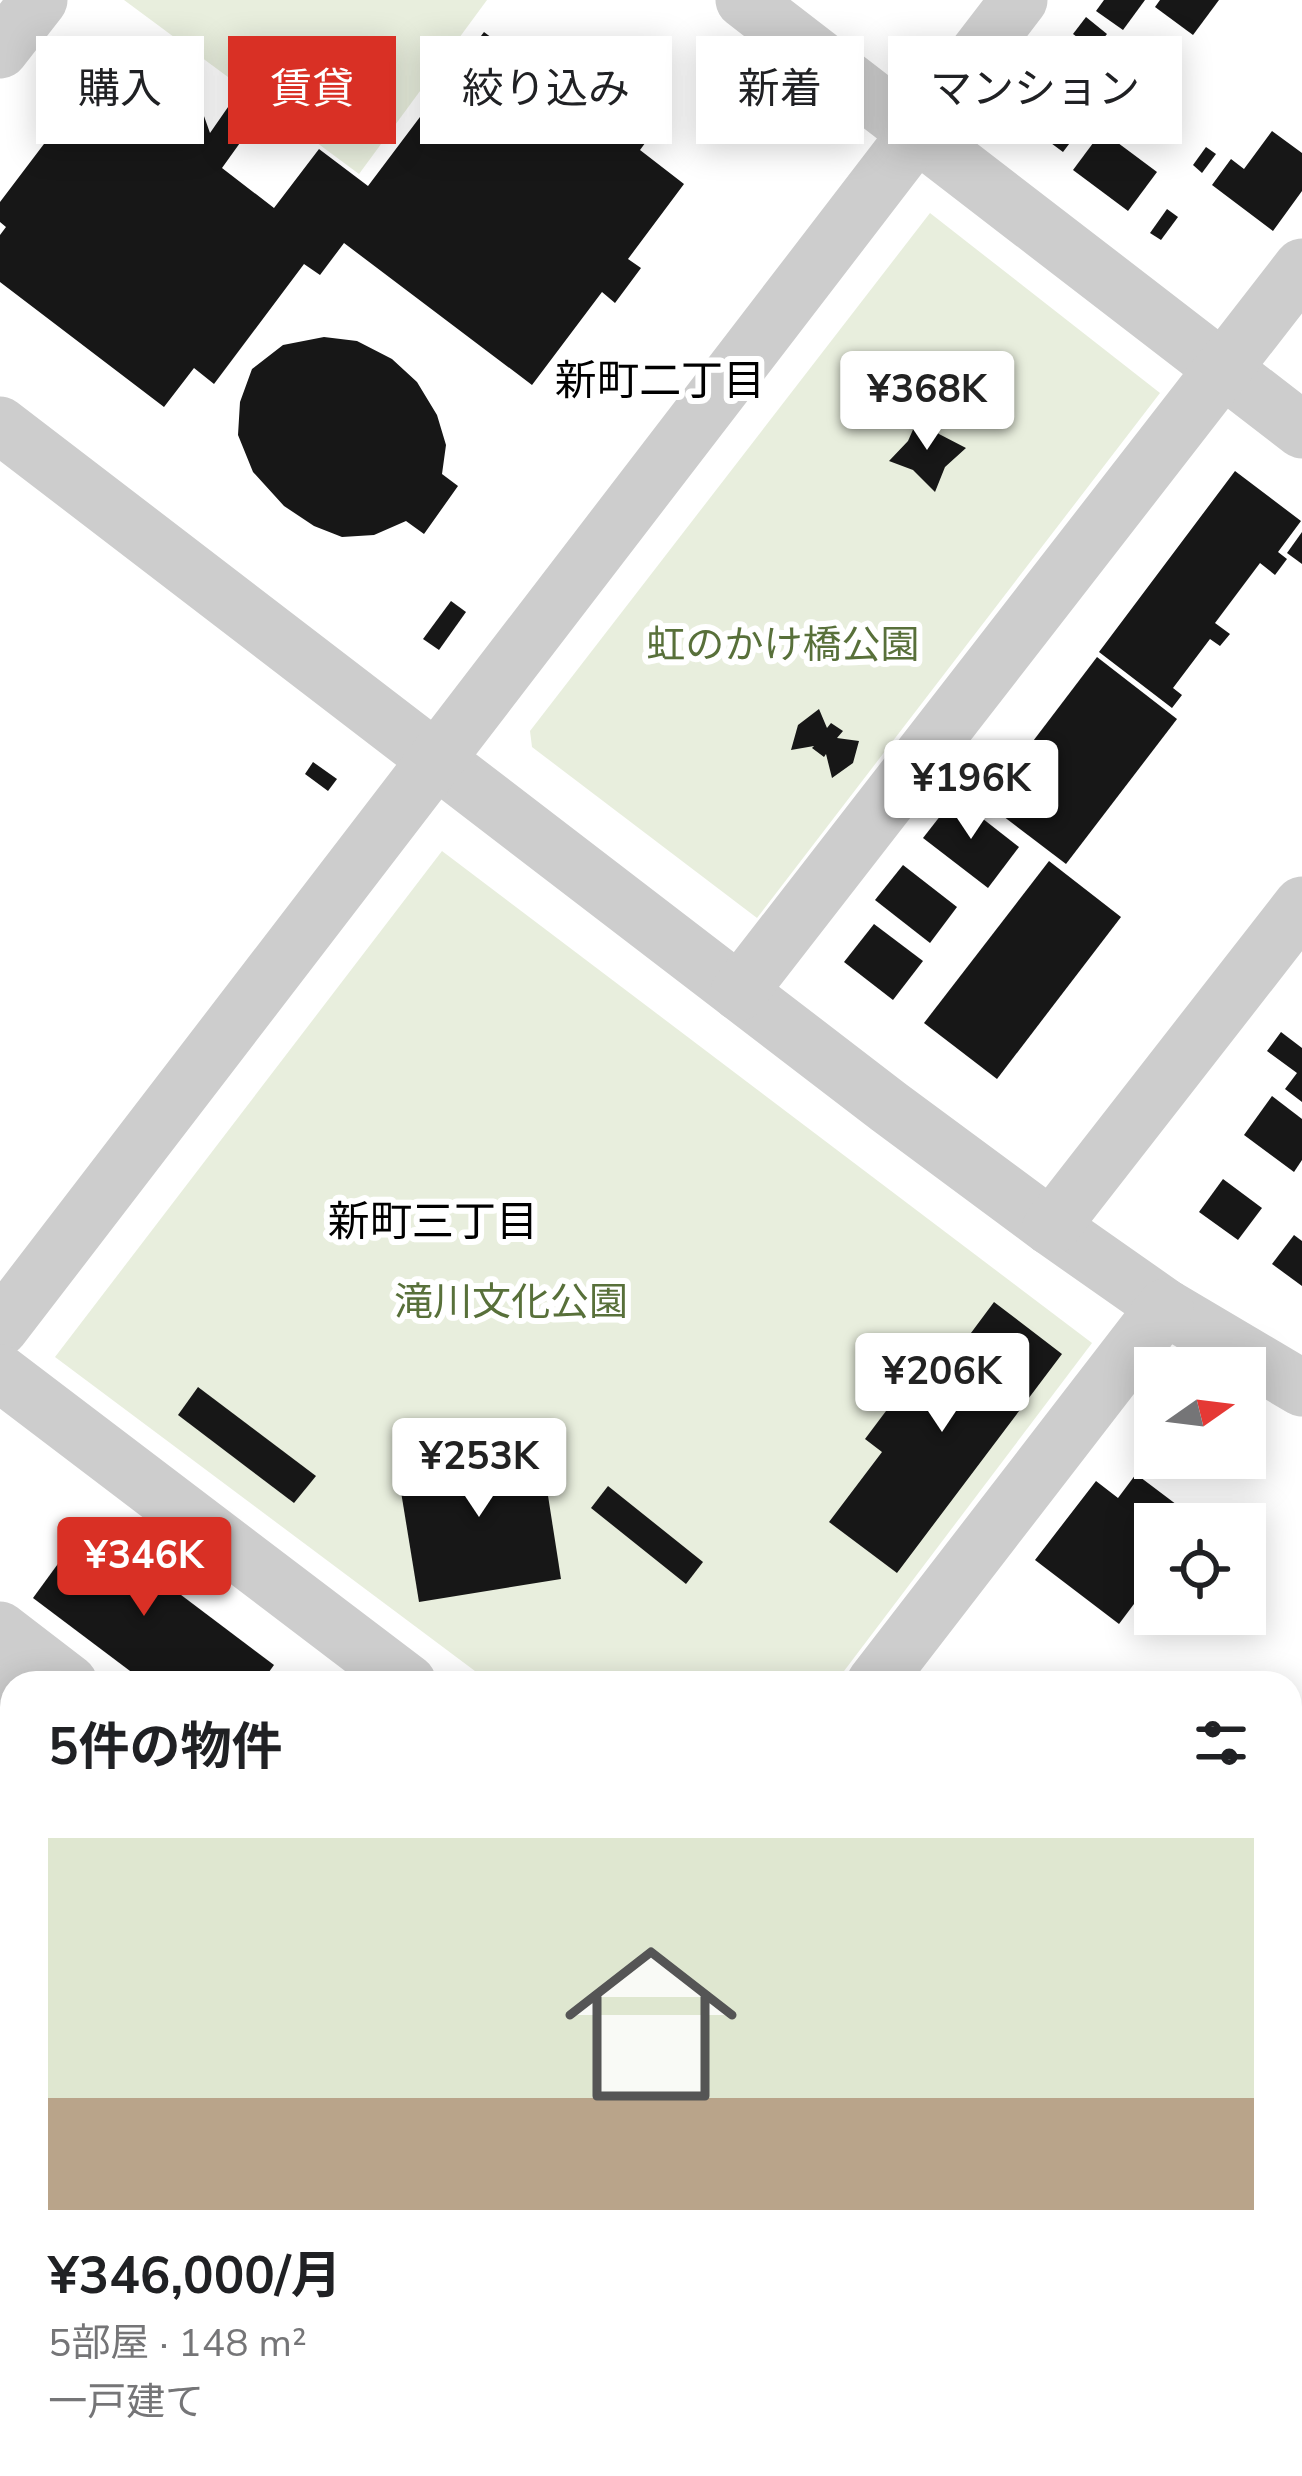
<!DOCTYPE html>
<html lang="ja">
<meta charset="utf-8">
<style>
:root{--surface:#fff;--page:#f6f6f6;--text:#202124;--muted:#757577;--accent:#d93025}
body{margin:0;font-family:"Nunito Sans","Noto Sans JP",sans-serif;background:var(--page);color:var(--text);height:100vh;display:flex;flex-direction:column;font-size:45px;white-space:nowrap}
*{box-sizing:border-box;margin:0}
p{font-size:39px;color:var(--muted)}
.icon{flex:none;width:66px;height:66px;fill:none;stroke:currentColor;stroke-width:2;stroke-linecap:round;stroke-linejoin:round}
.map{position:relative;flex:1;overflow:hidden}
.details{position:absolute;left:0px;top:1671px;width:1302px;height:807px;display:flex;flex-direction:column;background:var(--surface);border-radius:36px 36px 0 0;box-shadow:0 6px 30px #0003}
.details>*{flex:none}
.hud{position:absolute;left:36px;top:36px;width:1230px;height:108px;display:flex;gap:24px}
.needle{width:78px;rotate:76deg}
.fabs{position:absolute;left:1134px;top:1347px;display:grid;gap:24px}
.fabs a{display:grid;place-items:center;width:132px;height:132px;border-radius:0px;background:var(--surface);box-shadow:0 6px 30px #0003;font-size:60px}
.price{position:absolute;translate:-50% -102px;padding:0 27px;border-radius:12px;background:#fff;color:#222;font-size:39px;line-height:78px;filter:drop-shadow(0 3px 6px #0008)}
.price::after{content:'';position:absolute;left:50%;top:72px;width:36px;height:27px;margin-left:-18px;background:inherit;clip-path:polygon(0 0,100% 0,50% 100%)}
.price.on{background:var(--accent);color:#fff}
ul{padding:0;list-style:none}
li{display:grid;align-content:center;gap:24px;height:636px;padding:0 48px}
li span{display:grid;place-items:center;height:372px;border-radius:0px;color:#555}
li>.icon{margin-inline-start:auto}
span .icon{width:216px;height:216px;fill:#fffc;stroke-width:1}
li b{font-size:51px}
h2{display:flex;justify-content:space-between;align-items:center;height:144px;padding:0 48px;font-size:51px}
.tag{padding:0 42px;border-radius:0px;background:var(--surface);box-shadow:0 6px 30px #0003;font-size:42px;line-height:108px}
.tag.on{background:var(--accent);color:#fff}
.map>svg:first-child{display:block}
.green{fill:#e8eedd}
.building{fill:#171717}
.lines{fill:none;stroke-linecap:round;stroke-linejoin:round}
.minor{stroke:#cdcdcd;stroke-width:57}
.labels{text-anchor:middle;stroke-width:12;stroke-linejoin:round;paint-order:stroke}
.park-label{font-size:39px;fill:#58703a;stroke:#fff}
.neighbourhood-label{font-size:42px;fill:#000;stroke:#fff}
</style>
<div class="map">
<svg width="1302" height="2476" viewBox="0 0 1302 2476">
<rect width="100%" height="100%" fill="#fff"/>
<g class="green">
<path d="M124,0H487L359,174Z"/>
<path d="M930,213L1160,393L757,918L532,747L530,731Z"/>
<path d="M442,851L1092,1343L835,1683H491L55,1357Z"/>
<path d="M354,2466H428L440,2476H346Z"/>
</g>
<g class="building">
<path d="M1104,0H1145L1123,30L1096,11Z"/>
<path d="M1160,0H1219L1193,35L1155,7Z"/>
<path d="M1086,17L1107,34L1094,50L1073,34Z"/>
<path d="M484,32L618,133L632,114L654,131L640,150L684,184L628,259L641,268L615,303L602,292L532,385L344,243L320,275L304,264L214,384L194,368L164,407L0,282V235L6,227L0,222V202L97,74L115,88L130,79L148,76L168,78L186,85L199,102L210,133L235,97L260,115L222,168L274,208L319,149L368,186Z"/>
<path d="M1066,47L1092,66L1085,76L1058,56Z"/>
<path d="M1042,84L1088,119L1063,152L1032,129L1042,116L1027,105Z"/>
<path d="M1102,131L1157,172L1128,211L1073,170Z"/>
<path d="M1272,131L1302,153V191L1273,231L1212,185L1231,159L1244,169Z"/>
<path d="M1206,147L1216,154L1202,173L1193,165Z"/>
<path d="M1167,209L1178,217L1161,240L1150,233Z"/>
<path d="M324,337L357,341L392,359L417,382L437,415L446,445L442,474L458,486L424,534L406,521L374,535L342,537L314,526L284,506L253,472L238,435L240,402L252,369L283,345Z"/>
<path d="M919,416L939,434L966,448L945,467L935,492L913,470L889,461L908,441Z"/>
<path d="M1235,471L1301,521L1278,552L1287,559L1275,575L1260,563L1215,623L1230,634L1220,646L1210,639L1173,688L1182,695L1172,708L1099,652Z"/>
<path d="M1302,532V564L1287,553Z"/>
<path d="M451,601L466,612L439,650L423,639Z"/>
<path d="M1097,657L1177,719L1066,864L986,803Z"/>
<path d="M819,709L827,728L831,723L843,731L837,738L859,741L853,763L832,778L826,754L824,757L812,748L814,746L791,750L798,725Z"/>
<path d="M313,762L337,779L328,791L305,774Z"/>
<path d="M955,797L1019,847L988,888L923,838Z"/>
<path d="M1049,861L1121,917L997,1079L924,1023Z"/>
<path d="M903,865L957,907L930,943L875,900Z"/>
<path d="M874,924L923,961L893,1000L844,962Z"/>
<path d="M1281,1032L1302,1048V1102L1285,1089L1297,1073L1267,1051Z"/>
<path d="M1272,1096L1302,1119V1160L1294,1172L1244,1135Z"/>
<path d="M1223,1179L1262,1208L1238,1240L1199,1212Z"/>
<path d="M1294,1235L1302,1241V1286L1272,1264Z"/>
<path d="M994,1302L1062,1354L897,1573L829,1522L882,1452L865,1439L922,1363L939,1376Z"/>
<path d="M198,1387L316,1476L294,1503L178,1415Z"/>
<path d="M539,1438L561,1579L419,1602L396,1461Z"/>
<path d="M1136,1474L1197,1520L1194,1524H1155V1576L1119,1624L1035,1560L1096,1481L1118,1498Z"/>
<path d="M608,1486L703,1562L686,1584L591,1508Z"/>
<path d="M87,1524L274,1665L261,1683H146L33,1598Z"/>
<path d="M1290,2443L1302,2453V2476H1221L1229,2466H1290Z"/>
<path d="M484,2466H778L791,2476H496Z"/>
<path d="M936,2466H1046L1038,2476H949Z"/>
</g>
<g class="lines">
<g class="minor">
<path d="M744,0L1302,430"/>
<path d="M0,50L39,0"/>
<path d="M0,425L889,1107L1051,1227L1165,1307L1302,1388"/>
<path d="M739,992L1302,267"/>
<path d="M1051,1227L1302,905"/>
<path d="M0,1328L1019,0"/>
<path d="M0,1373L408,1683"/>
<path d="M0,1630L69,1683"/>
<path d="M875,1683L1165,1307"/>
<path d="M0,1701L12,1692"/>
<path d="M0,1778L12,1796"/>
<path d="M0,1887L12,1912"/>
<path d="M0,1999L10,2001L12,2011"/>
<path d="M4,2122L12,2068"/>
<path d="M0,2165L12,2174"/>
<path d="M12,2280L0,2296L12,2304"/>
<path d="M1290,2360L1302,2369"/>
<path d="M0,2372L12,2381"/>
<path d="M0,2444L11,2476"/>
<path d="M123,2466L136,2476"/>
<path d="M243,2476L252,2466"/>
<path d="M1132,2476L1140,2466"/>
</g>
</g>
<g class="labels">
<g class="park-label">
<text x="783" y="658">虹のかけ橋公園</text>
<text x="511" y="1315">滝川文化公園</text>
</g>
<g class="neighbourhood-label">
<text x="660" y="395">新町二丁目</text>
<text x="433" y="1236">新町三丁目</text>
</g>
</g>
</svg>
<div class="fabs">
<a><svg class="needle" viewBox="-14 -14 28 28"><path d="M0-13l5 13h-10z" fill="#e53935"/><path d="M0 13l5-13h-10z" fill="#757577"/></svg></a>
<a><svg class="icon" aria-label="locate" viewBox="0 0 24 24"><circle cx="12" cy="12" r="6"/><path d="M12 2v4M12 18v4M2 12h4M18 12h4"/></svg></a>
</div>
<b class="price" style="left:927px;top:453px">¥368K</b>
<b class="price" style="left:971px;top:842px">¥196K</b>
<b class="price" style="left:942px;top:1435px">¥206K</b>
<b class="price" style="left:479px;top:1520px">¥253K</b>
<b class="price on" style="left:144px;top:1619px">¥346K</b>
<div class="hud">
<a class="tag">購入</a>
<a class="tag on">賃貸</a>
<a class="tag">絞り込み</a>
<a class="tag">新着</a>
<a class="tag">マンション</a>
</div>
<section class="details">
<h2>5件の物件<svg class="icon" aria-label="filters" viewBox="0 0 24 24"><path d="M4 7h16M4 17h16"/><circle cx="9" cy="7" r="2"/><circle cx="15" cy="17" r="2"/></svg></h2>
<ul>
<li><span style="background:linear-gradient(#dfe7d0 70%,#b9a48a 0)"><svg class="icon" aria-label="home" viewBox="0 0 24 24"><path d="M3 11l9-7 9 7M6 9v11h12V9"/></svg></span><div><b>¥346,000/月</b><p>5部屋 · 148 m²</p><p>一戸建て</p></div></li>
</ul>
</section>
</div>
